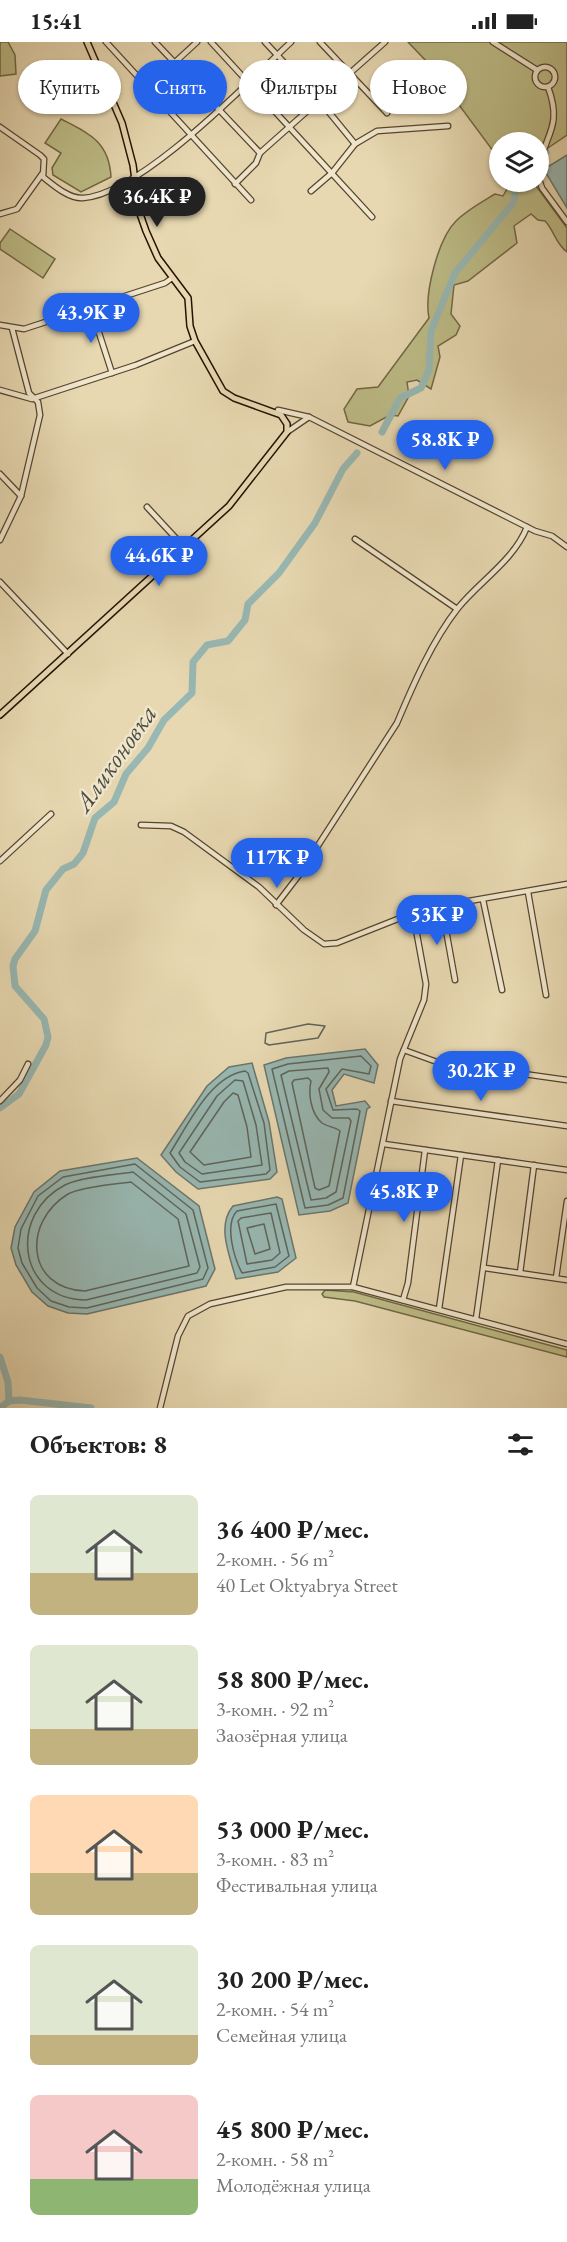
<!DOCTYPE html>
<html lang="ru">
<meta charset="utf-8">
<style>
:root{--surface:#fff;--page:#f6f6f6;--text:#222;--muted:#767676;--accent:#2563eb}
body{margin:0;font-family:"EB Garamond",serif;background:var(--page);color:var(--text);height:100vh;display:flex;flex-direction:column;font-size:22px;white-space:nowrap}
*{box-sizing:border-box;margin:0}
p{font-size:20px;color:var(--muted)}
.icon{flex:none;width:33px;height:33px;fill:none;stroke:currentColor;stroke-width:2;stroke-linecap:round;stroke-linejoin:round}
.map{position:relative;height:1366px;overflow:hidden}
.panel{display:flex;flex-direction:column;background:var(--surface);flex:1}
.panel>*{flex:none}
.top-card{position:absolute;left:18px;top:18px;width:531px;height:54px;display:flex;gap:12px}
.tools{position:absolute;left:489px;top:90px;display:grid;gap:12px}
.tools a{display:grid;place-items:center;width:60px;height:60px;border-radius:50%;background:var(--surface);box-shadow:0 2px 4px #0004;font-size:30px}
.price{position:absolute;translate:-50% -51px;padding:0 14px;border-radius:21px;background:var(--accent);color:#fff;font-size:20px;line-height:39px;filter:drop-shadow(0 2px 3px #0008)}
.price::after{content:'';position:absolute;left:50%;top:36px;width:18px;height:14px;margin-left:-9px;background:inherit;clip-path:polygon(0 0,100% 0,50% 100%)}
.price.on{background:#222;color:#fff}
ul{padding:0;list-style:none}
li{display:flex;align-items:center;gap:18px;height:150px;padding:0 30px}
li span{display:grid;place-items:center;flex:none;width:168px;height:120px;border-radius:9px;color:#555}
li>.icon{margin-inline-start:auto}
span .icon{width:72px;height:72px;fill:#fffc;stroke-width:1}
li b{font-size:26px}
h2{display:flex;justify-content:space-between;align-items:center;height:72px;padding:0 30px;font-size:26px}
.chip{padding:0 21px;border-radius:27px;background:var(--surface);box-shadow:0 2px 4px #0004;font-size:21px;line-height:54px}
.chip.on{background:var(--accent);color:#fff}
.status{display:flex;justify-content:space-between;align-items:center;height:42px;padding:0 30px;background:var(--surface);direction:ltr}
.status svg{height:16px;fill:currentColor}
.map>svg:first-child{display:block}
.green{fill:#bdbc87;stroke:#716745;stroke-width:1.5}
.water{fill:#98b8b3;stroke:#6a766d;stroke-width:1.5}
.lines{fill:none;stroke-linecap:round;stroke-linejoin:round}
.shore{stroke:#5e655b;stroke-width:1.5}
.river{stroke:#98b8b3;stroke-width:7}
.minor-casing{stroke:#56442e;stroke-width:7}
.major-casing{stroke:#251203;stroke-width:8}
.minor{stroke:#efe6cc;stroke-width:4.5}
.major{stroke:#e7d8b1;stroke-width:5}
.labels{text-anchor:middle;stroke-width:5;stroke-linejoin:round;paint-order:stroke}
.water-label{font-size:26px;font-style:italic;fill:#4d4c41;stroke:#efe6cc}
</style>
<div class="status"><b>15:41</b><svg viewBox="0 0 49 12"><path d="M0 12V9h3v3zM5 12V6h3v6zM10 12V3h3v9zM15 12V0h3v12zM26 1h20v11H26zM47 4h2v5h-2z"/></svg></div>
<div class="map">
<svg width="567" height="1366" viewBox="0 0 567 1366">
<rect width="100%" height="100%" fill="#e7d8b1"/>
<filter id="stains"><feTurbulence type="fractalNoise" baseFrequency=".00333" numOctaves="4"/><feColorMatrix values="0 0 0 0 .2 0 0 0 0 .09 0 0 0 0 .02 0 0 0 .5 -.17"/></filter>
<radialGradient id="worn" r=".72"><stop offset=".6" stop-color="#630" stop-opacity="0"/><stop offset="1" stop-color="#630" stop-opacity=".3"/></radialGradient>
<g class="green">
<path d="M0,0H8L15,13L16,32L0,34Z"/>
<path d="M408,0H567V93L539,112L538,100H500L499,117L428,21Z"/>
<path d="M61,77C88,91 109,99 111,135L81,150L53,133L52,126L61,111L45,101Z"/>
<path d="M511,140H516L515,145L518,147L520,140H536V144L567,186V210C555,201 554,188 545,179L538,178L531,172L514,184L517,201L468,239L454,243L451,272L460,284L456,293L438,304L440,315L431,347L417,338L407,340L409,354L398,374L390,373L370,384L348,380L344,367L357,347L378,345L429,276C424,252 438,197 456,179C467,168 482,160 495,152L503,154Z"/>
<path d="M10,187L55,217L43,236L0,207V201Z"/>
<path d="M325,1248L354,1250L567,1308V1315L355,1259L324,1255L322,1252Z"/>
</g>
<g class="water">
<path d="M567,113V166L546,131V126Z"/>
<path d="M365,1007L378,1023L374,1041L344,1032L332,1048L336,1064L365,1059L370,1065L367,1067L348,1161L330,1169L299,1173L264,1023L286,1016Z"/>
<path d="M252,1021L269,1080L277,1130L270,1137L198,1147L176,1130L161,1113L207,1044L229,1025Z"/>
<path d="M137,1116L199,1164L215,1227L206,1244L87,1272L68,1271L48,1264L32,1250L16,1223L11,1206L15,1185L34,1150L60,1129Z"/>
<path d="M277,1155L282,1157L296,1216L278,1230L236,1237C230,1214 216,1184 233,1164Z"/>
</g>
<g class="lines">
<g class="shore">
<path d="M308,982L325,984L318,996L269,1003L265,1001L266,991Z"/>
<path d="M361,1014L371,1024L369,1032L342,1027L326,1047L333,1068L357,1067L360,1069L343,1156L328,1163L305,1166L272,1027L288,1022Z"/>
<path d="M328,1026L329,1030L319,1047L323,1068L332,1076H349L351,1079L336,1150L326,1156L311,1158L281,1033L289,1029Z"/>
<path d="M245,1029L248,1031L264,1081L270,1128L266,1132L200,1140L180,1125L170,1111C188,1083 210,1034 245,1029Z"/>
<path d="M308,1036L311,1039C308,1052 311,1072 322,1081C328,1085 335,1085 340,1089L329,1144L319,1148L315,1146L292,1041L294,1038Z"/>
<path d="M235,1038L243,1039L256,1083L262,1123L202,1132L185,1120L179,1111L217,1054Z"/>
<path d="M233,1051L238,1053L247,1085L251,1115L204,1123L190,1110L224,1060Z"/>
<path d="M135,1122L193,1168L208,1226L203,1237L87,1266L69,1265L51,1259L37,1246L22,1221L18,1206L21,1187L38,1154L63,1135Z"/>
<path d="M133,1130L186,1172L200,1225L197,1231L86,1258C17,1257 8,1172 65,1143C80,1135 115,1133 133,1130Z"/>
<path d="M131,1140L178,1177L189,1224L85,1249C26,1247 22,1180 68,1152C80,1145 115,1142 131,1140Z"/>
<path d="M276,1162L289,1214L275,1225L242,1231C234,1216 224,1182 237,1169Z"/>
<path d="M271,1171L280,1211L272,1218L247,1222L238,1179L241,1176Z"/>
<path d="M264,1182L270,1207L255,1212L247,1186Z"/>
</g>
<g class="river">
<path d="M545,111L546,110"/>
<path d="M382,390L400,356L421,346L429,328L431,289L455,231L513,161L518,140"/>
<path d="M0,1066L19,1052L46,1003L48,995L44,977L15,944L13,924L15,917L35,889L46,848L63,827L74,822L83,811L95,776L114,760L126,732L148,706L164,678L192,651L193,620L207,603L228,599L245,578L248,562L279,531L315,481L343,427L357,411"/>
<path d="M0,1315L8,1340L9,1359"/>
<path d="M0,1366L9,1359L20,1358L91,1366"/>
</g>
<g class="minor-casing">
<g id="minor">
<path d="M106,0L251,158"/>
<path d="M155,0L260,111"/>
<path d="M211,0L372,175"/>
<path d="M265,0L319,58L355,102"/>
<path d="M320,0L387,71"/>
<path d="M493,0L537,28"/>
<circle cx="545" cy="35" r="10"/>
<path d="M147,46L197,0"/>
<path d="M0,85L40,113L44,117L43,135C53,143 69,157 83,156C140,153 248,40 291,0"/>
<path d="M538,133C542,93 564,88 548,45"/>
<path d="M538,134L542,146L567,180"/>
<path d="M235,142L256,121L260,111L385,0"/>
<path d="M311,149L332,131L355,102L377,89L448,84"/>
<path d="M0,172L17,167L42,132"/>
<path d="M91,266L112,331"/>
<path d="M0,283L24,287L165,241L172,236"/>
<path d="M0,348L32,357L136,323L195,299"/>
<path d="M277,371L278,368L309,375L535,489L552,494L567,505"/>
<path d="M287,390L309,375"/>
<path d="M0,432L21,454"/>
<path d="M147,465L184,505"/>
<path d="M355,497L457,567"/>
<path d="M0,498L21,454L40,373L38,360L29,351L12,286"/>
<path d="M0,540L68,612"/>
<path d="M141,783L171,784L184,790L259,845L304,888L324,902L337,901L423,867L567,842"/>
<path d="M0,819L51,772"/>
<path d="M528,850L546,953"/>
<path d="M483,858L502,948"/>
<path d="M276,863L299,833L397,681C413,643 432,599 458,566C480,539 514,518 527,485"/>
<path d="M442,866L455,938"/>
<path d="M404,1008L437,1020L567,1038"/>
<path d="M0,1059L20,1038L28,1022"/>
<path d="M391,1059L567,1084"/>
<path d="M384,1102L567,1128"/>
<path d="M485,1226L567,1238"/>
<path d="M520,1231L534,1123"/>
<path d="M556,1236L567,1159"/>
<path d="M353,1245L400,1017L424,958L426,942L415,882L416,872"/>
<path d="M403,1258L408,1241L425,1108"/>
<path d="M439,1267L461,1113"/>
<path d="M476,1277L498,1118"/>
<path d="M160,1366L178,1294L188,1274L210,1262L286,1245H353L567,1302"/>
</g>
</g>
<g class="major-casing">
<path id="major" d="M0,673L229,464L287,390V382L281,373L234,356L223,349L195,299L190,284L188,256L158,216L146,189L139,169L133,123L122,81L87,0"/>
</g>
<use href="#minor" class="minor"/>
<use href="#major" class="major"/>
</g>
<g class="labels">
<g class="water-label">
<text transform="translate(115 716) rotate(-55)" y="9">Аликоновка</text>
</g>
</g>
<rect width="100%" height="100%" filter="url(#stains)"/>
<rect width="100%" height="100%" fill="url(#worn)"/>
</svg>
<div class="tools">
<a><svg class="icon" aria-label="layers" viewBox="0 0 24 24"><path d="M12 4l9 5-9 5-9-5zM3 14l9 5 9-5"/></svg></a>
</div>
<b class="price on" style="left:157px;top:186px">36.4K ₽</b>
<b class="price" style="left:91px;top:302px">43.9K ₽</b>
<b class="price" style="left:445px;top:429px">58.8K ₽</b>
<b class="price" style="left:159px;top:545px">44.6K ₽</b>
<b class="price" style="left:277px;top:847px">117K ₽</b>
<b class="price" style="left:437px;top:904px">53K ₽</b>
<b class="price" style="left:481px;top:1060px">30.2K ₽</b>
<b class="price" style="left:404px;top:1181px">45.8K ₽</b>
<div class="top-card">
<a class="chip">Купить</a>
<a class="chip on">Снять</a>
<a class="chip">Фильтры</a>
<a class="chip">Новое</a>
</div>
</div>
<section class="panel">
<h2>Объектов: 8<svg class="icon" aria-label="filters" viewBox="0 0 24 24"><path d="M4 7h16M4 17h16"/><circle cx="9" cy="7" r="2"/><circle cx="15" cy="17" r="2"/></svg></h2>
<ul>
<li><span style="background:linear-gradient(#dfe7d0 65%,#c2b280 0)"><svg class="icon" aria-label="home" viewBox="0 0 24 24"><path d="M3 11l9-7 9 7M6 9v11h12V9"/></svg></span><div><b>36 400 ₽/мес.</b><p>2-комн. · 56 m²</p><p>40 Let Oktyabrya Street</p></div></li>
<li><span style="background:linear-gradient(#dfe7d0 70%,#c2b280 0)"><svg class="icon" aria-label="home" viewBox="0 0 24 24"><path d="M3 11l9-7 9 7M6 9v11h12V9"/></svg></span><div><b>58 800 ₽/мес.</b><p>3-комн. · 92 m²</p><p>Заозёрная улица</p></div></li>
<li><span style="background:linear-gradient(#ffd9b3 65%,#c2b280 0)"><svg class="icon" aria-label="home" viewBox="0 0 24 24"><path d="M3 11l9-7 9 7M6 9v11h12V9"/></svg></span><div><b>53 000 ₽/мес.</b><p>3-комн. · 83 m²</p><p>Фестивальная улица</p></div></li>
<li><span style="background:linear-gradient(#dfe7d0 75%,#c2b280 0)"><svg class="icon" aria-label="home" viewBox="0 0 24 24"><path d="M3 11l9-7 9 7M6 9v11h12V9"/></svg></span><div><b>30 200 ₽/мес.</b><p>2-комн. · 54 m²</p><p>Семейная улица</p></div></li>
<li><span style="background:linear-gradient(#f6c9c9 70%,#8fb573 0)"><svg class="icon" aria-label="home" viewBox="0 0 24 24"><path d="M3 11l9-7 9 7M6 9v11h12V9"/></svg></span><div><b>45 800 ₽/мес.</b><p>2-комн. · 58 m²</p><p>Молодёжная улица</p></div></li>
</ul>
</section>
